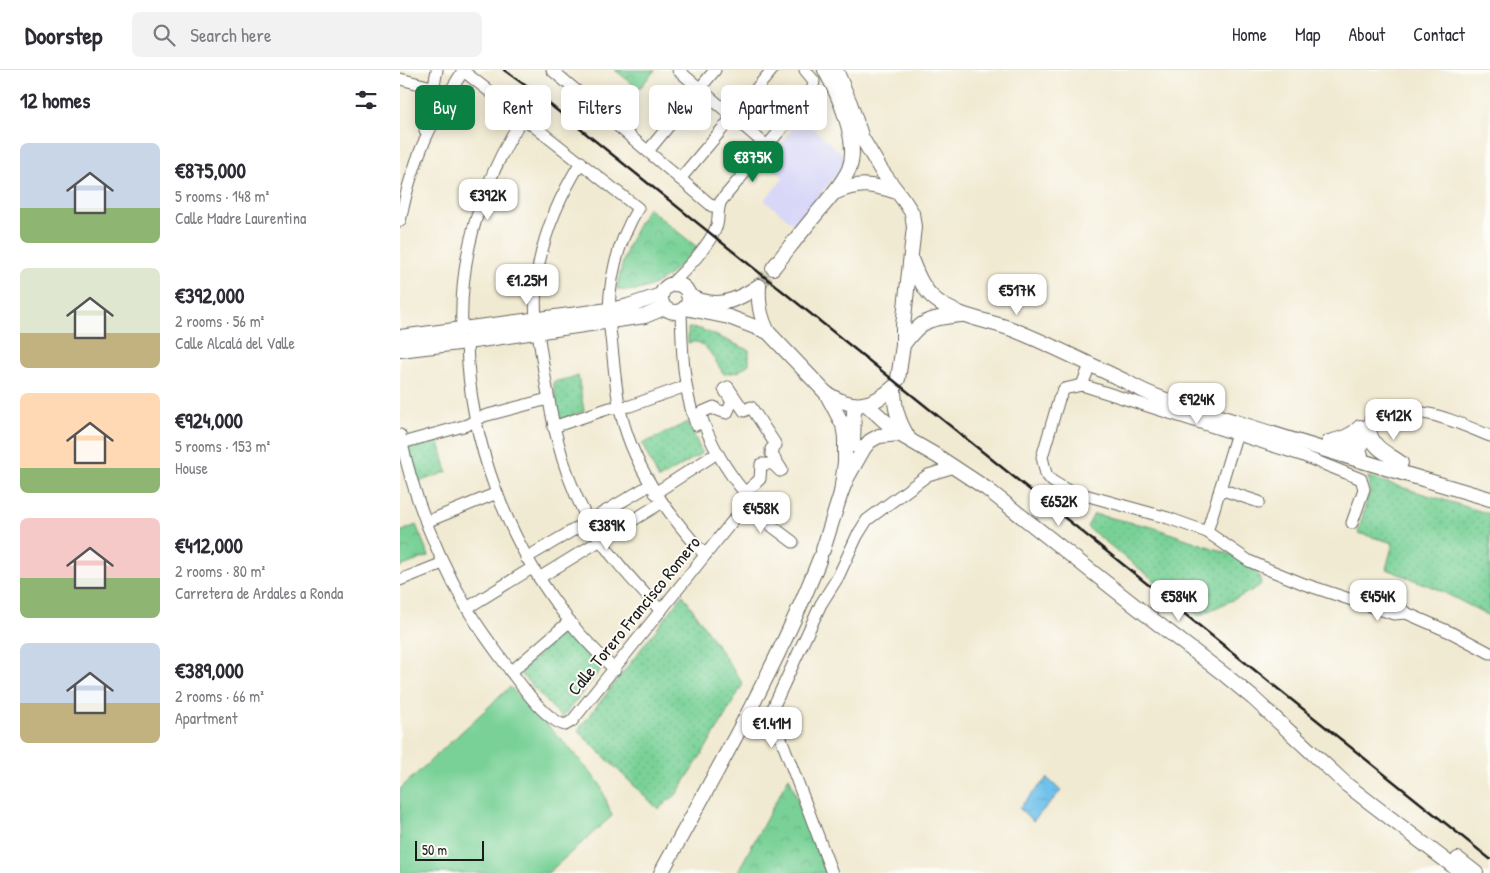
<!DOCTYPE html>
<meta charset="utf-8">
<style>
:root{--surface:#fff;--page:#f2f2f3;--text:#2b2b33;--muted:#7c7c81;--line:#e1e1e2;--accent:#0b8043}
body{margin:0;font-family:"Patrick Hand",sans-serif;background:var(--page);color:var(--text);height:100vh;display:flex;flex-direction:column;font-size:19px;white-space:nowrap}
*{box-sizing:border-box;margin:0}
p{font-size:16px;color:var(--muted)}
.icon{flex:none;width:28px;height:28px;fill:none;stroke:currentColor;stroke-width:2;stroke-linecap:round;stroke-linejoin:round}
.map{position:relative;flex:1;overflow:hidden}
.sheet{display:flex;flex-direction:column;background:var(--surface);width:400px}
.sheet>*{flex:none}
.hud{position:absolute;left:15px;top:15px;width:475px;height:45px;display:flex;gap:10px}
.scale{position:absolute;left:15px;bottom:12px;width:69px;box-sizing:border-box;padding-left:5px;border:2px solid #1c1c1c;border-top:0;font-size:14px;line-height:18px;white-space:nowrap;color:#1c1c1c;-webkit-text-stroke:4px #fdfcf7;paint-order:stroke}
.price{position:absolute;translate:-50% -42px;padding:0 11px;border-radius:10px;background:#fff;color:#222;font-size:16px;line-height:32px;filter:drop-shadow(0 1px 2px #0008)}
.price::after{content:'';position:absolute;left:50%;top:30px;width:15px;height:11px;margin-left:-8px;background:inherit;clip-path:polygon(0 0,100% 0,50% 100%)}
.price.current{background:var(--accent);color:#fff}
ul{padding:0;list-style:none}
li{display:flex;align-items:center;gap:15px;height:125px;padding:0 20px}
li span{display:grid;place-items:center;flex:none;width:140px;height:100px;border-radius:8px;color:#555}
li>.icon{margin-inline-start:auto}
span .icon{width:60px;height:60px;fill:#fffc;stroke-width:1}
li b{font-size:21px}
h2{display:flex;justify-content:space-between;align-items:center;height:60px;padding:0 20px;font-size:21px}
.pill{padding:0 18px;border-radius:8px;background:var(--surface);box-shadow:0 2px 12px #0003;font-size:18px;line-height:45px}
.pill.current{background:var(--accent);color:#fff}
header{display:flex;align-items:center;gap:30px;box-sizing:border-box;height:70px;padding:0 25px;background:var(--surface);border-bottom:1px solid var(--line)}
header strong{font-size:24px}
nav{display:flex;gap:28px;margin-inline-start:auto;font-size:18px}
.search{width:350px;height:45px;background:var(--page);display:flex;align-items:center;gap:12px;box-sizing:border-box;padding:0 18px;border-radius:8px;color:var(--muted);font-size:19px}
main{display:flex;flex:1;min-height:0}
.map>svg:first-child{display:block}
.built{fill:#d8d7f8}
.grass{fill:url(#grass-dots);stroke:#4a765a}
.park{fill:url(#park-crowns);stroke:#4a765a}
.pitch{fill:#79d197;stroke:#4a765a}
.water{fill:url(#water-ripples);stroke:#466e84}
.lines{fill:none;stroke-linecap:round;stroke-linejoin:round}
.major-tunnel{stroke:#c6c1ae;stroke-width:14;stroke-dasharray:14 7;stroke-linecap:butt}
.minor-casing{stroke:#67645c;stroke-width:13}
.major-casing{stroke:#67645c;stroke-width:16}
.minor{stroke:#fff;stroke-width:11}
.major{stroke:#fff;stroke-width:14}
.rail{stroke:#1c1c1c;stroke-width:2.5}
.labels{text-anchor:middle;stroke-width:4;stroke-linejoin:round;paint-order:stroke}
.street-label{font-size:18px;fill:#1c1c1c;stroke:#fdfcf7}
</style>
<header>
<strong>Doorstep</strong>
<div class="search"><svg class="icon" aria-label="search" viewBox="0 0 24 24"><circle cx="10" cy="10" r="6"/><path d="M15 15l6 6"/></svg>Search here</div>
<nav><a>Home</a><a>Map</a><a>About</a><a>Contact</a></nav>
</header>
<main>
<section class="sheet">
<h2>12 homes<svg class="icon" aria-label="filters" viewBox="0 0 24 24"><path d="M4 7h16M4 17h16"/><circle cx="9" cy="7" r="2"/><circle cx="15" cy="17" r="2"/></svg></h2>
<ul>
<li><span style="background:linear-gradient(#c9d6e8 65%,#8fb573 0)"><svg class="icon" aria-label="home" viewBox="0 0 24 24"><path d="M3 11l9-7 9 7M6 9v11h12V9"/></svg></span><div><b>€875,000</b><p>5 rooms · 148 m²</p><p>Calle Madre Laurentina</p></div></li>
<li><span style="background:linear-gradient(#dfe7d0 65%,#c2b280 0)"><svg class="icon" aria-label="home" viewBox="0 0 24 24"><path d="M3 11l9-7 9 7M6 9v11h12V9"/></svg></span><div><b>€392,000</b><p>2 rooms · 56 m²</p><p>Calle Alcalá del Valle</p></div></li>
<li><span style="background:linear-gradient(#ffd9b3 75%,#8fb573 0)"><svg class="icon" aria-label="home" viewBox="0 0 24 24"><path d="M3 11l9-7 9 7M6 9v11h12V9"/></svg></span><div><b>€924,000</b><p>5 rooms · 153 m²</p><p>House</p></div></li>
<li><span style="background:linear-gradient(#f6c9c9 60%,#8fb573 0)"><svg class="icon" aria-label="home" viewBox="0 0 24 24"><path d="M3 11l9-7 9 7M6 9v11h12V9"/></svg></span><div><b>€412,000</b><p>2 rooms · 80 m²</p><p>Carretera de Ardales a Ronda</p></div></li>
<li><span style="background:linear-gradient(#c9d6e8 60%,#c2b280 0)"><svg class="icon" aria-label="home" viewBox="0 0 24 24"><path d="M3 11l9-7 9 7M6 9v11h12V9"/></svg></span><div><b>€389,000</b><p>2 rooms · 66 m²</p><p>Apartment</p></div></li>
</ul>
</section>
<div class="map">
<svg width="1090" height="803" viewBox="0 0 1090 803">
<defs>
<pattern id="grass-dots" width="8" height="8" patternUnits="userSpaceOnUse" patternTransform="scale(1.25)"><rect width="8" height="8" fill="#79d197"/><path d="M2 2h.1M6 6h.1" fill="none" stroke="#68b382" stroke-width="1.8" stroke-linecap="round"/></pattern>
<pattern id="park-crowns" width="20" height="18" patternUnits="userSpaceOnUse" patternTransform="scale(1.25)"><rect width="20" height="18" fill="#79d197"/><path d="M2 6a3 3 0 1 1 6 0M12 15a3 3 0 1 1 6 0" fill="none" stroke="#68b382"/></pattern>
<pattern id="water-ripples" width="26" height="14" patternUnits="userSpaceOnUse" patternTransform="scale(1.25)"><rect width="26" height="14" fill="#6fc1eb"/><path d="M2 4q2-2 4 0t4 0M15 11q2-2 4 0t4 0" fill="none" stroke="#60a5c9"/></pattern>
</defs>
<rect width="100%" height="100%" fill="#fdfcf7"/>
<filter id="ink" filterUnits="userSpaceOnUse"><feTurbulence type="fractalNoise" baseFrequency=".02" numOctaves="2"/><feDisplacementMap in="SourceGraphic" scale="10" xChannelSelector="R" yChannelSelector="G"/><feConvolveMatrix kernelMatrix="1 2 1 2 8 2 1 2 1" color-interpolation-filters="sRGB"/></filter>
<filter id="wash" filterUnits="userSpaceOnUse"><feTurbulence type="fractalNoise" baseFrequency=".0096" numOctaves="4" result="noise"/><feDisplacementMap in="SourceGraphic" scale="20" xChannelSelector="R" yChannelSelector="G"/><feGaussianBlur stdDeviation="1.12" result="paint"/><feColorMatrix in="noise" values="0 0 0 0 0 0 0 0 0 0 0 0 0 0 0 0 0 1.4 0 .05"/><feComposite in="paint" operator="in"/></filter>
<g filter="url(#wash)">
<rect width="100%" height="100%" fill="#f1ead2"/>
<path class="built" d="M402,48L438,81L440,80L445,90L439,102L424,119L395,155L364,130L384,108L366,91Z"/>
<g class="grass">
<path d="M288,258L301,259L349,280V294L338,302L324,304C315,292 305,266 288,273Z"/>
<path d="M178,306L184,341L160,350L153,312Z"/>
<path d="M288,352L302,383L259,409L242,374Z"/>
<path d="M38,368L47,402L18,412L7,377Z"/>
<path d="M968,407L1090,444V546L1037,519L986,499L993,473L958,463L970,419Z"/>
<path d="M694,444L752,457L833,485L850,496L859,506L861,514C856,521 811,539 799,546L687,457Z"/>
<path d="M283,525L343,614L314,665L276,725L258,739L179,662V659Z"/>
<path d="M165,561L201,599L162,648L119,602Z"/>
</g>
<g class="park">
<path d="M215,0H255L239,19Z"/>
<path d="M248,138L297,177C278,200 249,228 217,219C222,189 231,164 248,138Z"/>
<path d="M16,455L29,486L0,497V462Z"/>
<path d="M389,707L426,803H337Z"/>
</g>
<path class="pitch" d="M110,617L165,673L200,714L212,746L148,803H0V719Z"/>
<path class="water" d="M647,708L661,721L633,751L619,738Z"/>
</g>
<g filter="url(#ink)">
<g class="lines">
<path class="major-tunnel" d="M359,216L373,198"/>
<g class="minor-casing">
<g id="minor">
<path d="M62,0L238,138C219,170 210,203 209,240"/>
<path d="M152,0L312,136H318"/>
<path d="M278,0L367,76"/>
<path d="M0,9L32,17"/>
<path d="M25,60L37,0"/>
<path d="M248,81L315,0"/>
<path d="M280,109L372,0"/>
<path d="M0,151C4,134 7,117 13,102C24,65 43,32 63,1"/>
<path d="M270,215C285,201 311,174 317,155C319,147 317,139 321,131L412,22L414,11L405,0"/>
<path d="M281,241C282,280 283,318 296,355"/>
<path d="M136,249C131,193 152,139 181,92"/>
<path d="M209,251C213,279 214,307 219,334C230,393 266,442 305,485"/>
<path d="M62,259C59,182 83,111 123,47"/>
<path d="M138,262C148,328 156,393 189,452C208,485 235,513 261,541"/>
<path d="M67,272C69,373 108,474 171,553C184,570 200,585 215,600"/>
<path d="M682,315L664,319L659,329L642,387L646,404L652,411L667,420L768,448L807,462L849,491L872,501L904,514L994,544L1006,543"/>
<path d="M682,315L901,385L961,409L964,419L952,453"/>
<path d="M682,315L690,295"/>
<path d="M328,317L344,341L351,337L376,375L371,379L373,382L371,383L382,400L380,401L373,394H361L360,409L345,423C325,399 310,373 300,343L314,337V339L327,343L332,332L324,319Z"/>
<path d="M972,349C1018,332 1048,349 1090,366"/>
<path d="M153,357L210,338L230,336L286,316"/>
<path d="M0,365C13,425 36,484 67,538C80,561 97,582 112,603C124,619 146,650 165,655L172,651L347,433"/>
<path d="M2,373L67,355L84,346L148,329"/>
<path d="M820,419L859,432"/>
<path d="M255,423L311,387"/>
<path d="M342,427L373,457L393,472"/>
<path d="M26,452L97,423"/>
<path d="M807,462L836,366"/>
<path d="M126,488L250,415"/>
<path d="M139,508L261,433"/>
<path d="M0,510L43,493"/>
<path d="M954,530L971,526L983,529L995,534L1006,543L1052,563L1090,583"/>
<path d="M67,538L132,498"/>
<path d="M111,602L170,551"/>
<path d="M432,803L371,642L421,534L438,507L457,466L467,450L528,405L548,399L552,395"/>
</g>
</g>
<g class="major-casing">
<g id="major">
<path d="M436,0L450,33L462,68L481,100L505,132L512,143L514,157L503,256V275L498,309"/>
<path d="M434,123C459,112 471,114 497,122"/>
<path d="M511,189C517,204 523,220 536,230C559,248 588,250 614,260C652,275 688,294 725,311C758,331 802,341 839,353C922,380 1006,404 1090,429"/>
<path d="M373,198C389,178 405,157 422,137C431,126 443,113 449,99C460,72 438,24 425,0"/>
<circle cx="275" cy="228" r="14"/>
<path d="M359,216C358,233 360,246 368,262L426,323L443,355L445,367V392L441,423"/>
<path d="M288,225C315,240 335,232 359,216"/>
<path d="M285,238L329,247L368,262"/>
<path d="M0,267L209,240L228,236L261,225"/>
<path d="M503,275C521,249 531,248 561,245"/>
<path d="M0,280L67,272L245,246L264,238"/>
<path d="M494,317C494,337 498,351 508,367"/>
<path d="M426,323C452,340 471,338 494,317"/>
<path d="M466,334L499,364L537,386L587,419L748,546L825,605L853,628L947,715L1062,803"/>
<path d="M969,360C972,378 987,383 1001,393"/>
<path d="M956,361L954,376L961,385"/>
<path d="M929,372C941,369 952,366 960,357"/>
<path d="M453,375L454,341L457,335"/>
<path d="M940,379L946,381L960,378L969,360L972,349"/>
<path d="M423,480L441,423L447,408L464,378L470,371L479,366L499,364"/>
<path d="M1058,789L1076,803"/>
<path d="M261,803C317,700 377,598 420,488"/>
</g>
</g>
<use href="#minor" class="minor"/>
<use href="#major" class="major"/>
<path class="rail" d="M104,0L133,21L1090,789"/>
</g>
</g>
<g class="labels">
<g class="street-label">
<text transform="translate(234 546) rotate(-51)" y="6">Calle Torero Francisco Romero</text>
</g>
</g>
</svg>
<div class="scale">50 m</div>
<b class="price current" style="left:353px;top:113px">€875K</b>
<b class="price" style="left:88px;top:151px">€392K</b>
<b class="price" style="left:127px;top:236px">€1.25M</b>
<b class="price" style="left:617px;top:246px">€517K</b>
<b class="price" style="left:797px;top:355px">€924K</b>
<b class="price" style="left:994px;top:371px">€412K</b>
<b class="price" style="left:659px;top:457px">€652K</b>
<b class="price" style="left:361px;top:464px">€458K</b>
<b class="price" style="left:207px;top:481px">€389K</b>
<b class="price" style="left:779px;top:552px">€584K</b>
<b class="price" style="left:978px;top:552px">€454K</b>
<b class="price" style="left:372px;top:679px">€1.41M</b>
<div class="hud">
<a class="pill current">Buy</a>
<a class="pill">Rent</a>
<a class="pill">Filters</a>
<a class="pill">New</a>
<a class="pill">Apartment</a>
</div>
</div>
</main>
